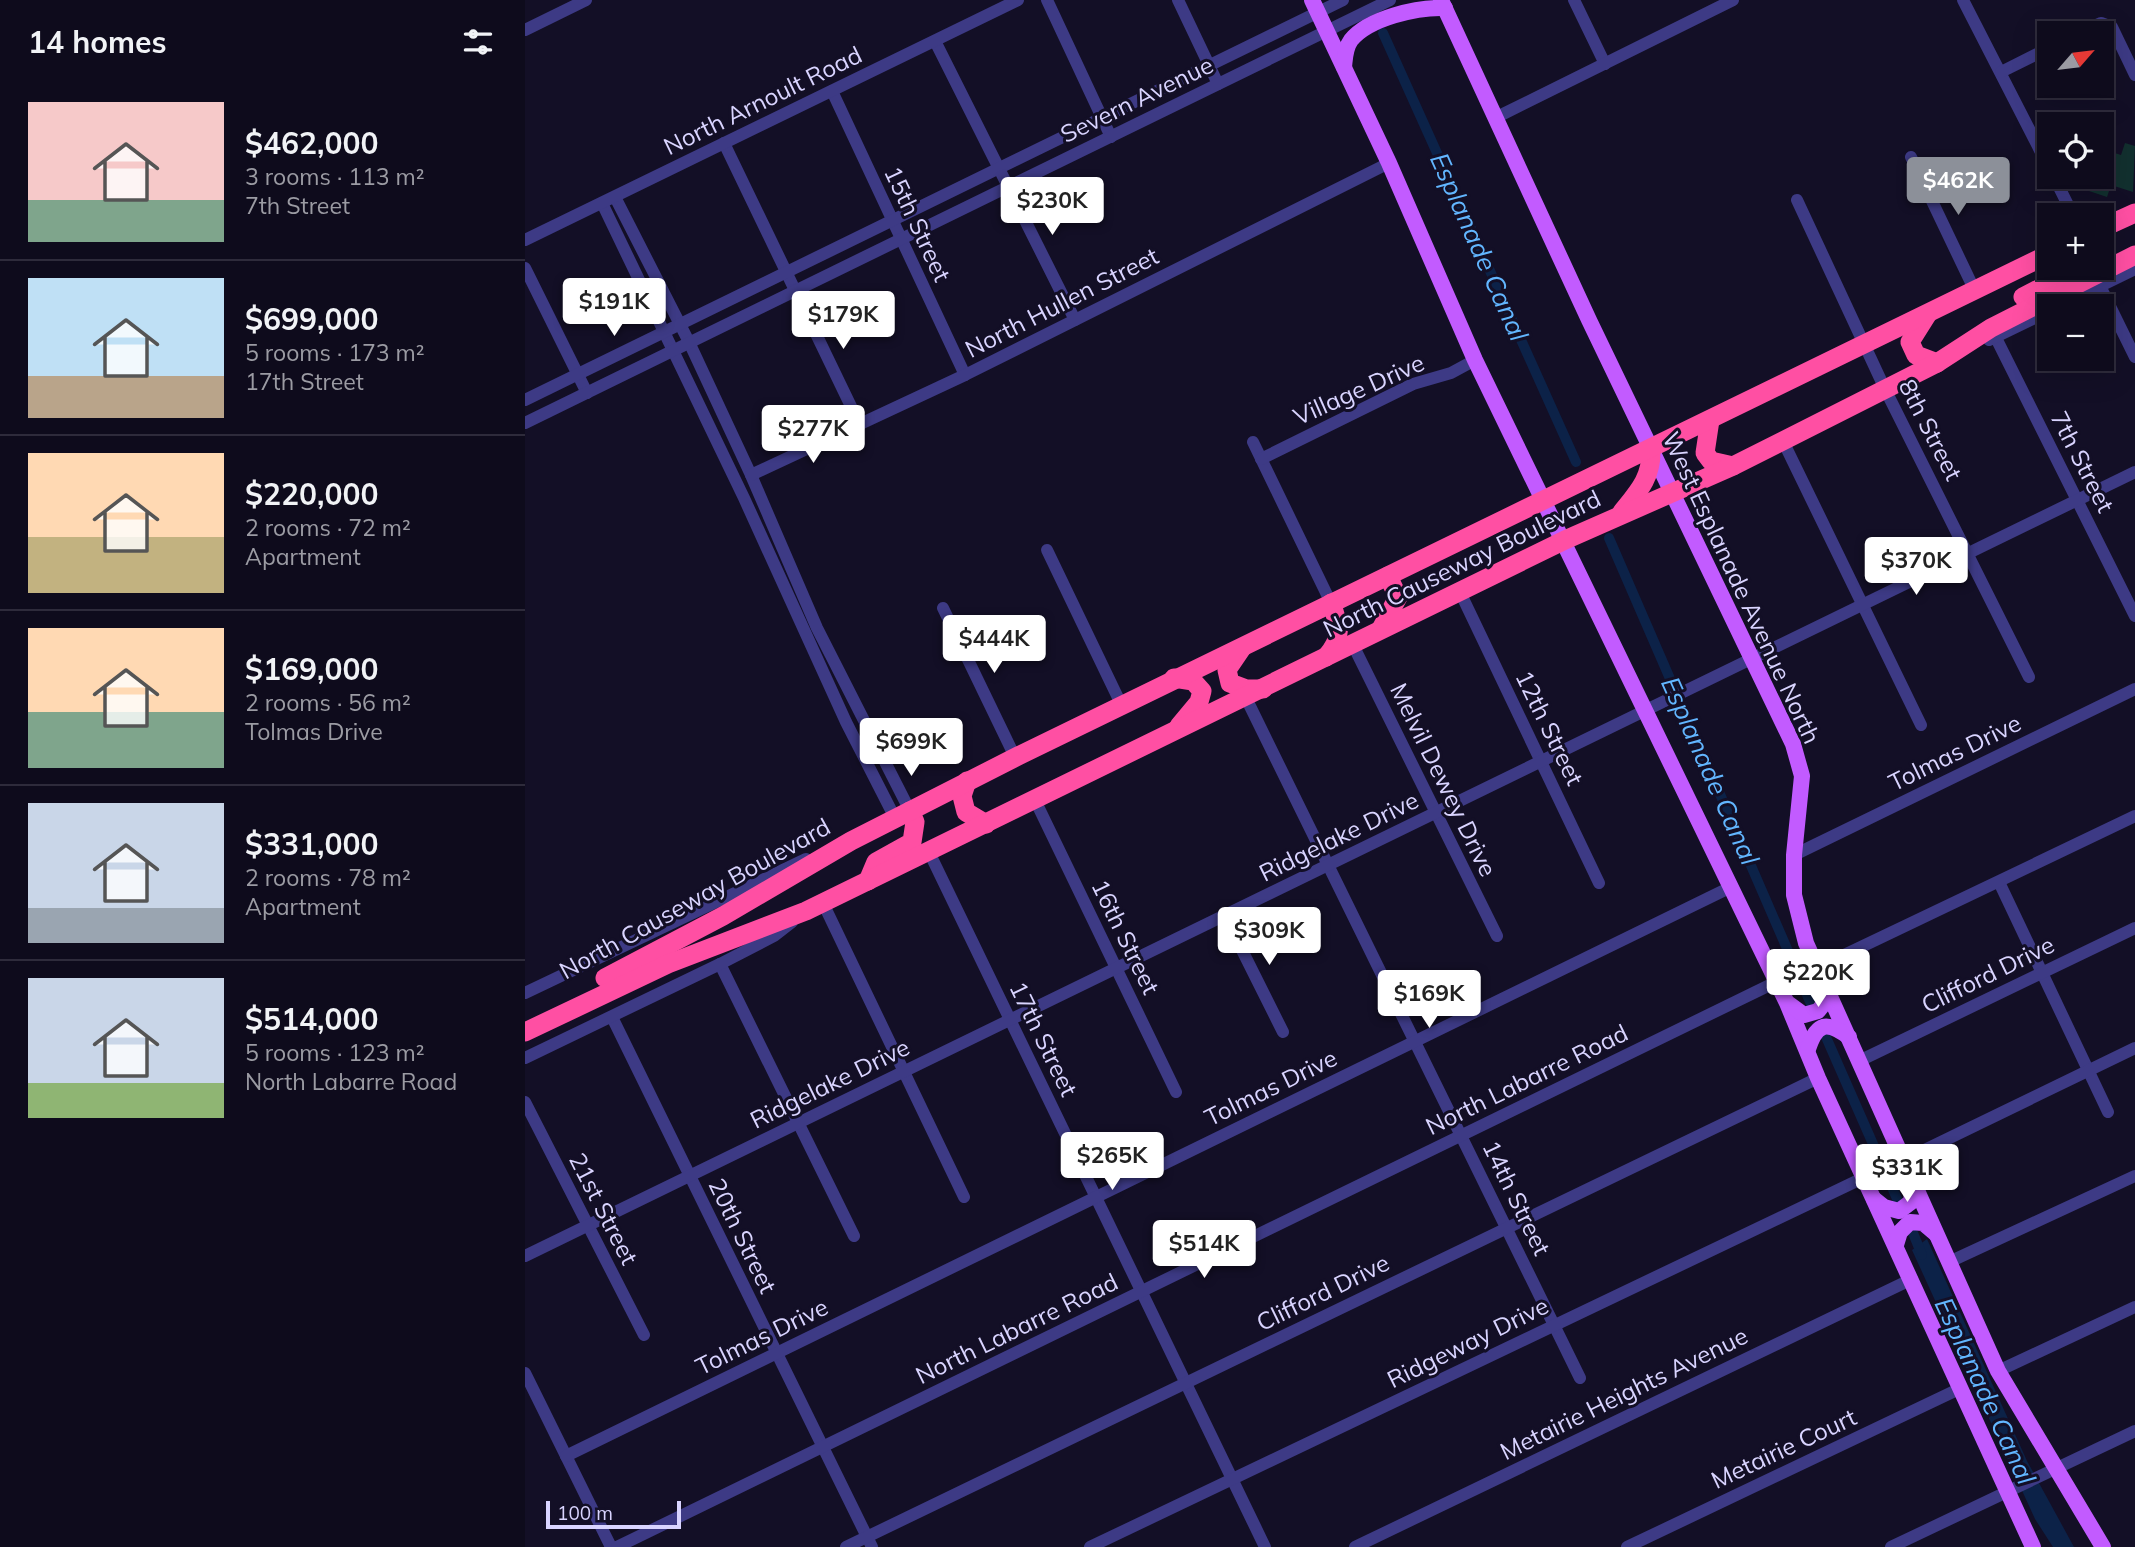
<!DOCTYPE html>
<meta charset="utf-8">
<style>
:root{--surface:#0e0b1c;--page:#171425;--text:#f1f3f6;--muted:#9b9ba3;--line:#2e2b3b;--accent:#8c9099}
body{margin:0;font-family:Mulish,sans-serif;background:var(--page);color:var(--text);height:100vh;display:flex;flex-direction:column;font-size:26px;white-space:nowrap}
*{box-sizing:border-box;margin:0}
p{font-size:23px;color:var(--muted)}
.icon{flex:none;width:38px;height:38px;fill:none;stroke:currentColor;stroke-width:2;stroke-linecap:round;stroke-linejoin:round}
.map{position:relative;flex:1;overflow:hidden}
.side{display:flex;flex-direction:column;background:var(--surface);width:525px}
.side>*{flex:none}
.needle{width:46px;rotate:62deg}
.fabs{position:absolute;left:1512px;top:21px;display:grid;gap:14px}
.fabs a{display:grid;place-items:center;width:77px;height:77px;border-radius:0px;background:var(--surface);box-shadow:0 7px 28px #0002,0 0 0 2px var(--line);font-size:35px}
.scale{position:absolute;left:21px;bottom:18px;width:135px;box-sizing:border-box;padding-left:7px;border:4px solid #d9d4ff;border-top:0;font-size:19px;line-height:24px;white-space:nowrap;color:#d9d4ff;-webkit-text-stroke:5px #130f26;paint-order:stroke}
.price{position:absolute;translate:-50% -60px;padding:0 16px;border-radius:7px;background:#fff;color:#222;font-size:23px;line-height:46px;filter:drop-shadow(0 2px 4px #0008)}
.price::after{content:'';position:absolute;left:50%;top:42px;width:21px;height:16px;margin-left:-10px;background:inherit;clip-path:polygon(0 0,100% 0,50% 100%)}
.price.selected{background:var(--accent);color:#fff}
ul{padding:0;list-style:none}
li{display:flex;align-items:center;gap:21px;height:175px;padding:0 28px}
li+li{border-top:2px solid var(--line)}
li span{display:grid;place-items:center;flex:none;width:196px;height:140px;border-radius:0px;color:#555}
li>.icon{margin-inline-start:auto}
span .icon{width:84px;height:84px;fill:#fffc;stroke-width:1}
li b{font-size:30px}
h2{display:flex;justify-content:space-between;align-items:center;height:84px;padding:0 28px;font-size:30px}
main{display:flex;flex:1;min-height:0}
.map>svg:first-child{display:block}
.green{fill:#12302f}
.water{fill:#0c2248}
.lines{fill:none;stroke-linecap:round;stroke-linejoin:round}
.canal{stroke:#0c2248;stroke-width:10}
.minor{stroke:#3d3a85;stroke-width:12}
.major{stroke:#c25bff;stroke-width:16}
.highway{stroke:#ff4fa3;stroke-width:19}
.labels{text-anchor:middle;stroke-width:6;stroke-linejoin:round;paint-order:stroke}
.street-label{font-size:24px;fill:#d9d4ff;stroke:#130f26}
.water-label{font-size:26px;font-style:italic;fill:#62b6ff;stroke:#130f26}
</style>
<main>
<section class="side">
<h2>14 homes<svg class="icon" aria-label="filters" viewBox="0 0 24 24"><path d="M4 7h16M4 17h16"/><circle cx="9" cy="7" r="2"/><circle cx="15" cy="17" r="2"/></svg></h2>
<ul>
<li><span style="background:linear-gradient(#f6c9c9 70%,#7fa58c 0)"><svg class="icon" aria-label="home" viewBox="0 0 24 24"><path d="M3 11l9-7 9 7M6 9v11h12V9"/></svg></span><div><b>$462,000</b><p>3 rooms · 113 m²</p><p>7th Street</p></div></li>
<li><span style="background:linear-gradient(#bfe0f5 70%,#b9a48a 0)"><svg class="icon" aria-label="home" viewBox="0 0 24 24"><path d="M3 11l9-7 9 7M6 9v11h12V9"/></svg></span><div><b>$699,000</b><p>5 rooms · 173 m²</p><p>17th Street</p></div></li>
<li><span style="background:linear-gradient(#ffd9b3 60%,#c2b280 0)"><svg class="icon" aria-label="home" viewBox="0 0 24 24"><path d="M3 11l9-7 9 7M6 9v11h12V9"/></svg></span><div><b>$220,000</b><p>2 rooms · 72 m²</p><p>Apartment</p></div></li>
<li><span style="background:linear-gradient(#ffd9b3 60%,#7fa58c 0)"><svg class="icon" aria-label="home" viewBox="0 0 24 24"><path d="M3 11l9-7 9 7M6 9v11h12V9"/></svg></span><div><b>$169,000</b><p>2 rooms · 56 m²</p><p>Tolmas Drive</p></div></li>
<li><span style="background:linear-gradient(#c9d6e8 75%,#9aa5b1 0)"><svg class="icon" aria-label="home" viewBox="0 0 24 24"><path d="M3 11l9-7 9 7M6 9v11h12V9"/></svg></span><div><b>$331,000</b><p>2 rooms · 78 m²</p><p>Apartment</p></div></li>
<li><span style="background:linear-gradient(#c9d6e8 75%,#8fb573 0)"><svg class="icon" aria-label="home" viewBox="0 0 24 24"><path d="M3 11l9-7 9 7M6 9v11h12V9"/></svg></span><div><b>$514,000</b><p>5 rooms · 123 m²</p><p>North Labarre Road</p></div></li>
</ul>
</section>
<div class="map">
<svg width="1610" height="1547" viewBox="0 0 1610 1547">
<rect width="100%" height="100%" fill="#130f26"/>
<path class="green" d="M1600,143L1610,146L1608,192L1586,185L1582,197L1561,190L1565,177H1577V149L1596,155Z"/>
<path class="water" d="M1402,1239L1502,1461L1549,1547H1528L1510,1519L1387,1250Z"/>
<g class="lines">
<g class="canal">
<path d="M858,33L1051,462"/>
<path d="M1084,538L1286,1004"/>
<path d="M1301,1037L1373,1201"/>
<path d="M1388,1233L1397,1255"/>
</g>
<g class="minor">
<path d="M522,0L586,137"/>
<path d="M653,0L693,84"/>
<path d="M1049,0L1080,64"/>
<path d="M1438,0L1524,168"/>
<path d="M0,30L61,0"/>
<path d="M1554,33L1576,23L1587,27L1610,75"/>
<path d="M410,41L550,320"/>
<path d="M1476,72L1524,48"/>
<path d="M307,91L440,375"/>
<path d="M972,117L1208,0"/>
<path d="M199,143L335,425"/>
<path d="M1386,157L1450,291"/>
<path d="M1529,177L1548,215"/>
<path d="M90,197L164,342L226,475L292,628L385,811"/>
<path d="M1272,200L1360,389L1504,677"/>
<path d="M77,203L219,498L321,722L370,818"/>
<path d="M0,240L493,0"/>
<path d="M0,268L62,393"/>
<path d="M1575,286L1610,357"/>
<path d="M1534,306L1610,269"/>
<path d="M1466,328L1610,616"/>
<path d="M1464,340L1524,311"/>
<path d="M0,400L818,0"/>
<path d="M0,423L865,0"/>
<path d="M1258,441L1396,725"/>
<path d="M728,442L806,603"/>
<path d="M736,459L888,384L926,373L950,360"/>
<path d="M226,475L440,375L864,163"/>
<path d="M522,550L596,704"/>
<path d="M935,592L1074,883"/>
<path d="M418,608L490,757"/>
<path d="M827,643L972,936"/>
<path d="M721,698L1055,1378"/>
<path d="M510,800L651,1092"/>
<path d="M404,852L740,1547"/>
<path d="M1269,855L1610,689"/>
<path d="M1474,882L1583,1112"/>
<path d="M298,903L439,1197"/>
<path d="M700,916L758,1032"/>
<path d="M195,964L329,1236"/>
<path d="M1292,968L1610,816"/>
<path d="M0,993L281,859"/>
<path d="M87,1017L347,1547"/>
<path d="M0,1058L195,964L249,936L267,922"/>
<path d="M1334,1061L1610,928"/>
<path d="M0,1102L119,1335"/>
<path d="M1379,1160L1610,1048"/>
<path d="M0,1256L1610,472"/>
<path d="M1424,1262L1610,1176"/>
<path d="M1473,1371L1610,1307"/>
<path d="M0,1373L86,1547"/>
<path d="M41,1456L1206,887"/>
<path d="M92,1547L1251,982"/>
<path d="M321,1547L1293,1078"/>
<path d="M565,1547L1338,1178"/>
<path d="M830,1547L1387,1279"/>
<path d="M1102,1547L1434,1389"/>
<path d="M1366,1547L1610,1431"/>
</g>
<g class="major">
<path d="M787,0L864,163L950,360L1262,1003L1293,1078L1508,1547"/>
<path d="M916,0L1064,320L1268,744L1277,776L1269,855V895L1281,943L1473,1371L1578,1547"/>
<path d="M819,67C820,58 820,48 826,40C844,18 892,7 920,8"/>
<path d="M1264,1004L1279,1015L1293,1011L1302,1000L1301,989"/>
<path d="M1283,1049C1292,1022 1302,1021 1324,1037"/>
<path d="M1349,1199L1359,1207L1374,1211L1386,1202L1388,1181"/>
<path d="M1371,1245L1375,1232L1385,1222L1398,1223L1411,1234"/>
</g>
<g class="highway">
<path d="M1577,228L1610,213"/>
<path d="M1498,297L1554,268"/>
<path d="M1402,315L1385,342L1391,355L1412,363"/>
<path d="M1185,420L1180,453L1186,461L1208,466"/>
<path d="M1097,512C1114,491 1127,477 1126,449"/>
<path d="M856,629L873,597L863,576"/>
<path d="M717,648L702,670L705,683L721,689H738"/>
<path d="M801,657C818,638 815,626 806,603"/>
<path d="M649,678L668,681L677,691L674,702L654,726"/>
<path d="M442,781L437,796L441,812L461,824"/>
<path d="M343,881L351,862L387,842L390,822L385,811"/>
<path d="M80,978L198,916L326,841L493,756L1524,254"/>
<path d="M0,1032L143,964L281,911L1040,540L1208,466L1412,363L1466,328L1610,255"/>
</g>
</g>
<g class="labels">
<g class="street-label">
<text transform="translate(612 100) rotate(-26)" y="8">Severn Avenue</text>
<text transform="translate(238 101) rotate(-26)" y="8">North Arnoult Road</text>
<text transform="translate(392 224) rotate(65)" y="8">15th Street</text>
<text transform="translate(537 303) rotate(-27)" y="8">North Hullen Street</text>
<text transform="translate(834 390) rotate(-24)" y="8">Village Drive</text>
<text transform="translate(1405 430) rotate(63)" y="8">8th Street</text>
<text transform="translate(1557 462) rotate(63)" y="8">7th Street</text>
<text transform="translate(937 564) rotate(-26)" y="8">North Causeway Boulevard</text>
<text transform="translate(1216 588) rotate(65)" y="8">West Esplanade Avenue North</text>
<text transform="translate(1024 728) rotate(64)" y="8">12th Street</text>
<text transform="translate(1430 753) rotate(-26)" y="8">Tolmas Drive</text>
<text transform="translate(918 780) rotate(64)" y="8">Melvil Dewey Drive</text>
<text transform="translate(814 837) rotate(-26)" y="8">Ridgelake Drive</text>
<text transform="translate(170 899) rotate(-29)" y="8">North Causeway Boulevard</text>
<text transform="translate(600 937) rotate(64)" y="8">16th Street</text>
<text transform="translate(1463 975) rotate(-26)" y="8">Clifford Drive</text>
<text transform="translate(518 1039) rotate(64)" y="8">17th Street</text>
<text transform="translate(1002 1080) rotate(-26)" y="8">North Labarre Road</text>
<text transform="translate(305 1084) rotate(-26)" y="8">Ridgelake Drive</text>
<text transform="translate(746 1088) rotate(-26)" y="8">Tolmas Drive</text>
<text transform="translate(991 1198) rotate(64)" y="8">14th Street</text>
<text transform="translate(78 1209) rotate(63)" y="8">21st Street</text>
<text transform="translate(217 1236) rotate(64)" y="8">20th Street</text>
<text transform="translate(798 1293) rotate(-26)" y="8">Clifford Drive</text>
<text transform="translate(492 1329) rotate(-26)" y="8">North Labarre Road</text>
<text transform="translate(237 1337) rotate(-26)" y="8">Tolmas Drive</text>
<text transform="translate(943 1343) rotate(-26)" y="8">Ridgeway Drive</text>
<text transform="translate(1099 1394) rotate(-26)" y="8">Metairie Heights Avenue</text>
<text transform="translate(1259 1449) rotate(-25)" y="8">Metairie Court</text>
</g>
<g class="water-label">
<text transform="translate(954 247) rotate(66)" y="9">Esplanade Canal</text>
<text transform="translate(1185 771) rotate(66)" y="9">Esplanade Canal</text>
<text transform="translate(1460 1391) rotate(65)" y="9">Esplanade Canal</text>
</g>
</g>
</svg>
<div class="fabs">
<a><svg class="needle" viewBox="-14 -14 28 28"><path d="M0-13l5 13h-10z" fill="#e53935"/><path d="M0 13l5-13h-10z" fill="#9b9ba3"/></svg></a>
<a><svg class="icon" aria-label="locate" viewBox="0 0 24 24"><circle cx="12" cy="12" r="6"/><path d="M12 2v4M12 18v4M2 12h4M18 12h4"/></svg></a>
<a>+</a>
<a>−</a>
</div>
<div class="scale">100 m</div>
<b class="price selected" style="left:1433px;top:217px">$462K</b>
<b class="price" style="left:527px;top:237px">$230K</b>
<b class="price" style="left:89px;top:338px">$191K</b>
<b class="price" style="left:318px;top:351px">$179K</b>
<b class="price" style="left:288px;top:465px">$277K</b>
<b class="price" style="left:1391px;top:597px">$370K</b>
<b class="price" style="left:469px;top:675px">$444K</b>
<b class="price" style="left:386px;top:778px">$699K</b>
<b class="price" style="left:744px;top:967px">$309K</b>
<b class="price" style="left:1293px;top:1009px">$220K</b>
<b class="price" style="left:904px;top:1030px">$169K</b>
<b class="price" style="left:587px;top:1192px">$265K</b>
<b class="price" style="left:1382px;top:1204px">$331K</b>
<b class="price" style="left:679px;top:1280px">$514K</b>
</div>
</main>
